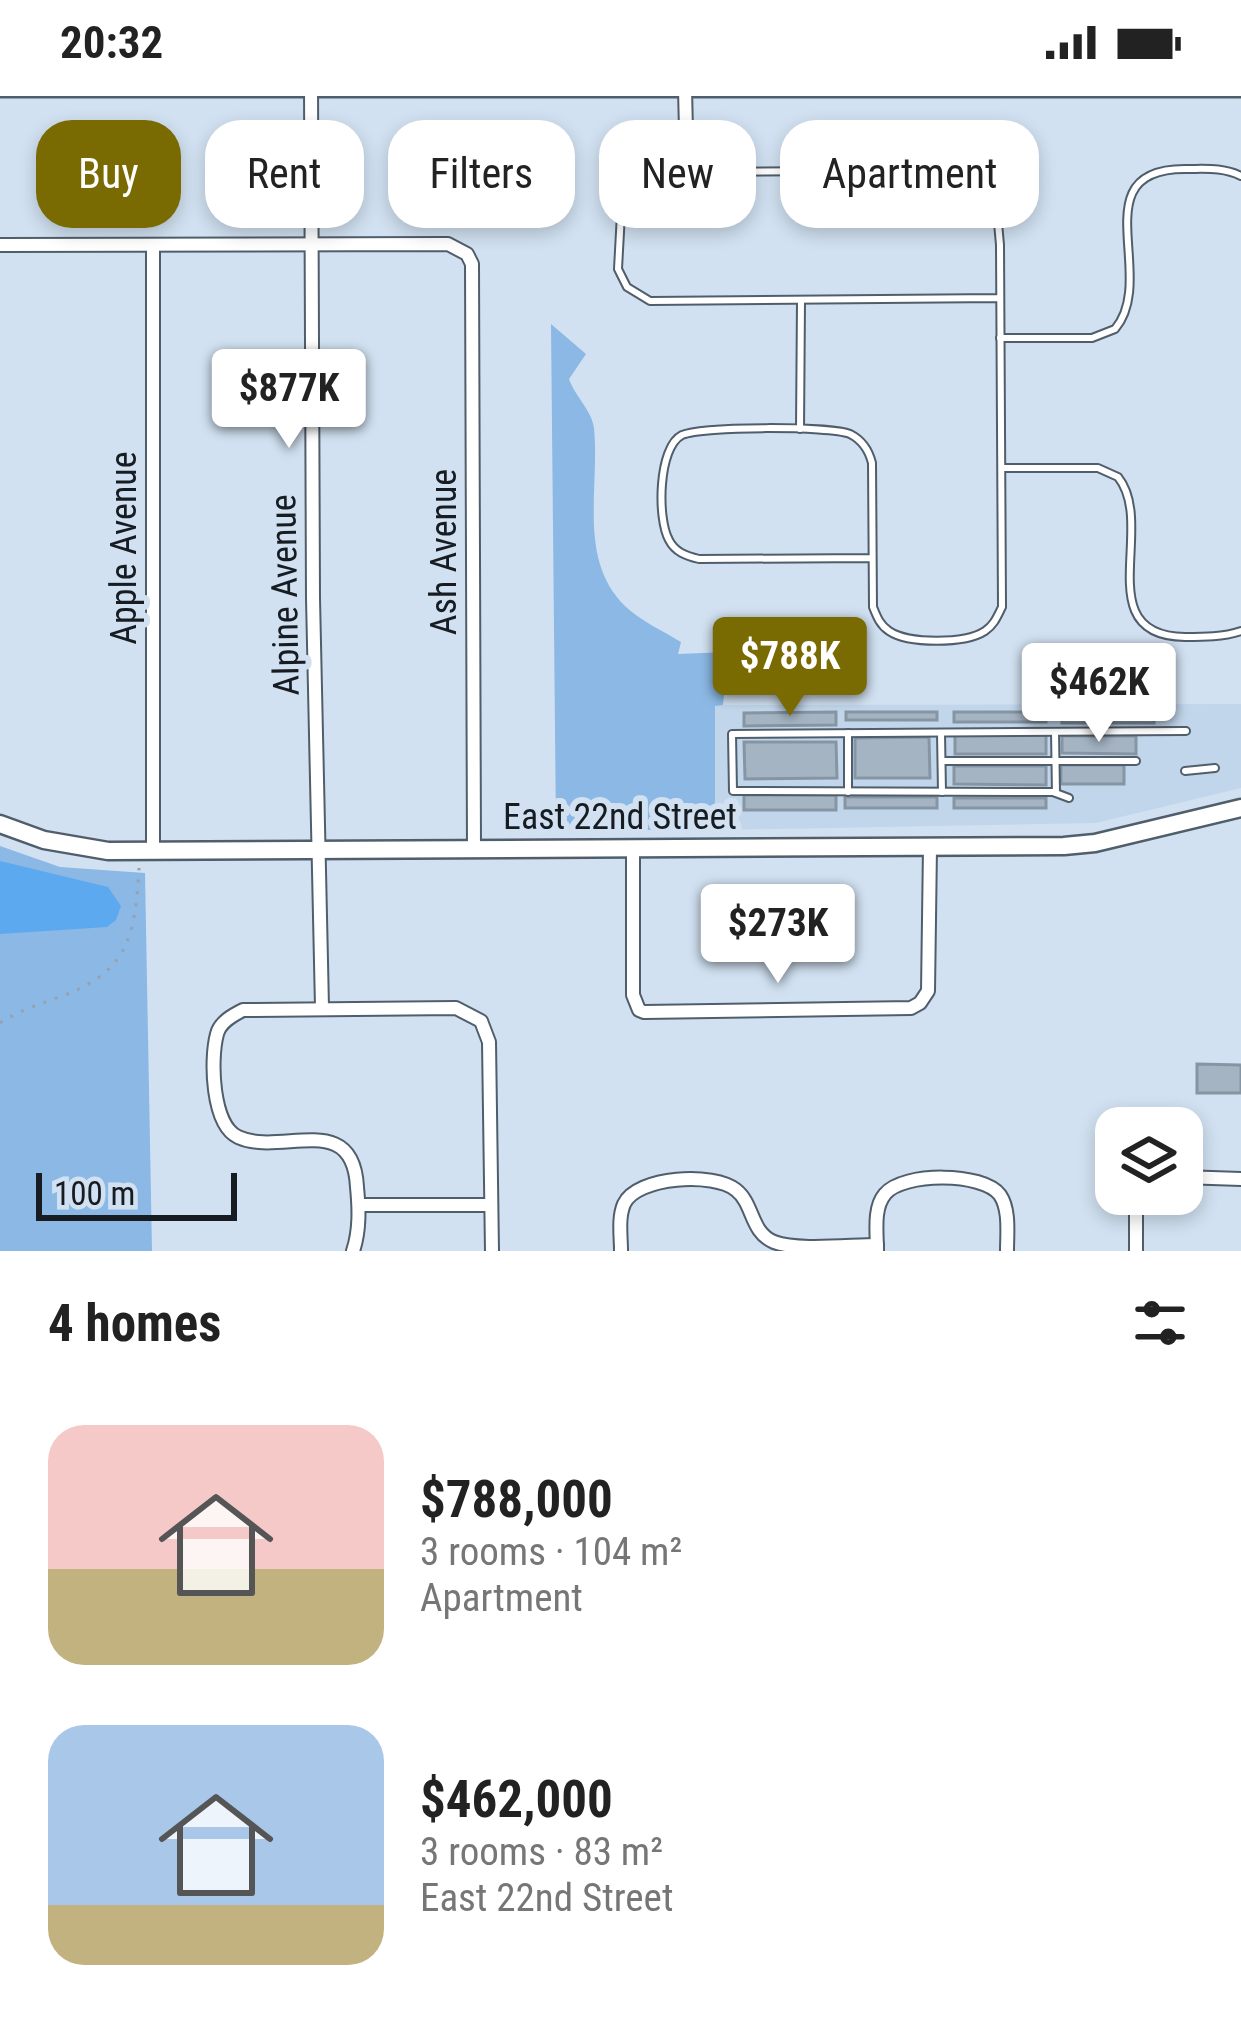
<!DOCTYPE html>
<meta charset="utf-8">
<style>
:root{--surface:#fff;--page:#f2f2f2;--text:#222;--muted:#767676;--accent:#7a6a02}
body{margin:0;font-family:"Roboto Condensed",sans-serif;background:var(--page);color:var(--text);height:100vh;display:flex;flex-direction:column;font-size:45px;white-space:nowrap}
*{box-sizing:border-box;margin:0}
p{font-size:39px;color:var(--muted)}
.icon{flex:none;width:66px;height:66px;fill:none;stroke:currentColor;stroke-width:2;stroke-linecap:round;stroke-linejoin:round}
.map{position:relative;height:1167px;overflow:hidden}
.sheet{display:flex;flex-direction:column;background:var(--surface);flex:1}
.sheet>*{flex:none}
.top-card{position:absolute;left:36px;top:36px;width:1170px;height:108px;display:flex;gap:24px}
.tools{position:absolute;left:1095px;top:1023px;display:grid;gap:24px}
.tools a{display:grid;place-items:center;width:108px;height:108px;border-radius:24px;background:var(--surface);box-shadow:0 6px 18px #0003;font-size:60px}
.scale{position:absolute;left:36px;bottom:30px;width:201px;box-sizing:border-box;padding-left:12px;border:6px solid #171c22;border-top:0;font-size:33px;line-height:42px;white-space:nowrap;color:#171c22;-webkit-text-stroke:9px #d1e1f1;paint-order:stroke}
.price{position:absolute;translate:-50% -102px;padding:0 27px;border-radius:12px;background:#fff;color:#222;font-size:39px;line-height:78px;filter:drop-shadow(0 3px 6px #0008)}
.price::after{content:'';position:absolute;left:50%;top:72px;width:36px;height:27px;margin-left:-18px;background:inherit;clip-path:polygon(0 0,100% 0,50% 100%)}
.price.active{background:var(--accent);color:#fff}
ul{padding:0;list-style:none}
li{display:flex;align-items:center;gap:36px;height:300px;padding:0 48px}
li span{display:grid;place-items:center;flex:none;width:336px;height:240px;border-radius:36px;color:#555}
li>.icon{margin-inline-start:auto}
span .icon{width:144px;height:144px;fill:#fffc;stroke-width:1}
li b{font-size:51px}
h2{display:flex;justify-content:space-between;align-items:center;height:144px;padding:0 48px;font-size:51px}
.tag{padding:0 42px;border-radius:36px;background:var(--surface);box-shadow:0 6px 18px #0003;font-size:42px;line-height:108px}
.tag.active{background:var(--accent);color:#fff}
.status{display:flex;justify-content:space-between;align-items:center;height:84px;padding:0 60px;background:var(--surface);direction:ltr}
.status svg{height:33px;fill:currentColor}
.map>svg:first-child{display:block}
.built{fill:#c1d6eb}
.green{fill:#8bb8e4}
.water{fill:#5da9f0}
.building{fill:#a5b4c3;stroke:#8695a3;stroke-width:3}
.lines{fill:none;stroke-linecap:round;stroke-linejoin:round}
.service-casing{stroke:#505e6b;stroke-width:10}
.minor-casing{stroke:#505e6b;stroke-width:16}
.tertiary-casing{stroke:#505e6b;stroke-width:21}
.path{stroke:#96a2af;stroke-width:3;stroke-dasharray:3 9;stroke-linecap:butt}
.service{stroke:#fff;stroke-width:6}
.minor{stroke:#fff;stroke-width:12}
.tertiary{stroke:#fff;stroke-width:16}
.labels{text-anchor:middle;stroke-width:12;stroke-linejoin:round;paint-order:stroke}
.street-label{font-size:36px;fill:#171c22;stroke:#d1e1f1}
</style>
<div class="status"><b>20:32</b><svg viewBox="0 0 49 12"><path d="M0 12V9h3v3zM5 12V6h3v6zM10 12V3h3v9zM15 12V0h3v12zM26 1h20v11H26zM47 4h2v5h-2z"/></svg></div>
<div class="map">
<svg width="1241" height="1167" viewBox="0 0 1241 1167">
<rect width="100%" height="100%" fill="#d1e1f1"/>
<path class="built" d="M1241,620V704L1096,739L715,746V621Z"/>
<g class="green">
<path d="M551,240L586,270L569,295C575,312 592,327 594,344C600,405 577,476 626,523C641,537 663,547 681,558L678,570L728,568L723,621L715,622V746H556Z"/>
<path d="M0,762L60,783L145,789L152,1167H0Z"/>
</g>
<path class="water" d="M0,777L108,803L121,822L116,836L107,843L0,850Z"/>
<g class="building">
<path d="M1062,626L1154,627V639H1062Z"/>
<path d="M836,628V641L744,642V629Z"/>
<rect x="846" y="628" width="91" height="8"/>
<rect x="954" y="628" width="92" height="10"/>
<rect x="955" y="651" width="91" height="19"/>
<path d="M1062,652H1136V670L1062,669Z"/>
<path d="M929,653L930,694H855V654Z"/>
<path d="M744,658H836L837,694L745,695Z"/>
<rect x="1061" y="681" width="63" height="19"/>
<path d="M954,682H1046V701L954,700Z"/>
<rect x="744" y="711" width="92" height="15"/>
<rect x="845" y="713" width="92" height="11"/>
<rect x="954" y="714" width="92" height="10"/>
<path d="M1197,980L1241,981V1009H1197Z"/>
</g>
<g class="lines">
<g class="service-casing">
<g id="service">
<path d="M1000,254H1092L1115,245C1159,193 1080,84 1186,85C1205,85 1223,83 1241,92"/>
<path d="M800,345L801,217"/>
<path d="M1002,384H1098L1118,393C1157,441 1088,552 1185,553C1204,553 1223,553 1241,547"/>
<path d="M872,474L699,475C686,472 675,468 669,456C657,435 658,363 682,351C702,342 830,342 850,350C862,356 869,367 872,379L873,523C877,533 880,541 889,547C908,560 965,560 985,547C994,541 997,533 1002,523L1000,161L995,105L976,89L962,86L687,88L643,91L622,111L618,185L627,203L650,217L1000,214"/>
<path d="M1055,648L1056,709"/>
<path d="M848,649V708"/>
<path d="M941,649L942,708"/>
<path d="M942,677H1136"/>
<path d="M1185,687L1215,684"/>
<path d="M1069,714L1053,708L733,707L732,650L1186,647"/>
</g>
</g>
<g class="minor-casing">
<g id="minor">
<path d="M311,0L313,514L322,923"/>
<path d="M685,5L687,88"/>
<path d="M0,161L448,160L467,170L472,180L474,766"/>
<path d="M153,161V767"/>
<path d="M633,766V911L639,926L644,928L911,924L920,919L928,907L930,763"/>
<path d="M1182,1093L1241,1095"/>
<path d="M359,1121H490"/>
<path d="M877,1166C877,1149 873,1124 885,1110C903,1088 983,1088 1000,1111C1010,1126 1007,1149 1007,1167"/>
<path d="M353,1167C360,1146 359,1124 357,1103C353,1025 281,1073 238,1053C212,1041 210,976 217,950C220,938 233,931 243,926L456,924L481,937L489,958L492,1167"/>
<path d="M621,1167C621,1152 618,1134 624,1120C637,1092 714,1088 736,1106C754,1120 750,1148 774,1158C797,1167 850,1161 877,1161"/>
<path d="M1136,1167V1128L1142,1110"/>
</g>
</g>
<g class="tertiary-casing">
<g id="tertiary">
<path d="M0,4H1241"/>
<path d="M0,740L44,756L108,767L1064,762L1095,759L1241,724"/>
</g>
</g>
<path class="path" d="M0,939C19,926 41,920 62,912C130,887 135,850 139,784"/>
<use href="#service" class="service"/>
<use href="#minor" class="minor"/>
<use href="#tertiary" class="tertiary"/>
</g>
<g class="labels">
<g class="street-label">
<text transform="translate(123 464) rotate(-90)" y="13">Apple Avenue</text>
<text transform="translate(443 468) rotate(-90)" y="13">Ash Avenue</text>
<text transform="translate(284 511) rotate(-91)" y="13">Alpine Avenue</text>
<text x="620" y="745">East 22nd Street</text>
</g>
</g>
</svg>
<div class="tools">
<a><svg class="icon" aria-label="layers" viewBox="0 0 24 24"><path d="M12 4l9 5-9 5-9-5zM3 14l9 5 9-5"/></svg></a>
</div>
<div class="scale">100 m</div>
<b class="price" style="left:289px;top:367px">$877K</b>
<b class="price active" style="left:790px;top:635px">$788K</b>
<b class="price" style="left:1099px;top:661px">$462K</b>
<b class="price" style="left:778px;top:902px">$273K</b>
<div class="top-card">
<a class="tag active">Buy</a>
<a class="tag">Rent</a>
<a class="tag">Filters</a>
<a class="tag">New</a>
<a class="tag">Apartment</a>
</div>
</div>
<section class="sheet">
<h2>4 homes<svg class="icon" aria-label="filters" viewBox="0 0 24 24"><path d="M4 7h16M4 17h16"/><circle cx="9" cy="7" r="2"/><circle cx="15" cy="17" r="2"/></svg></h2>
<ul>
<li><span style="background:linear-gradient(#f6c9c9 60%,#c2b280 0)"><svg class="icon" aria-label="home" viewBox="0 0 24 24"><path d="M3 11l9-7 9 7M6 9v11h12V9"/></svg></span><div><b>$788,000</b><p>3 rooms · 104 m²</p><p>Apartment</p></div></li>
<li><span style="background:linear-gradient(#a9c7e8 75%,#c2b280 0)"><svg class="icon" aria-label="home" viewBox="0 0 24 24"><path d="M3 11l9-7 9 7M6 9v11h12V9"/></svg></span><div><b>$462,000</b><p>3 rooms · 83 m²</p><p>East 22nd Street</p></div></li>
</ul>
</section>
